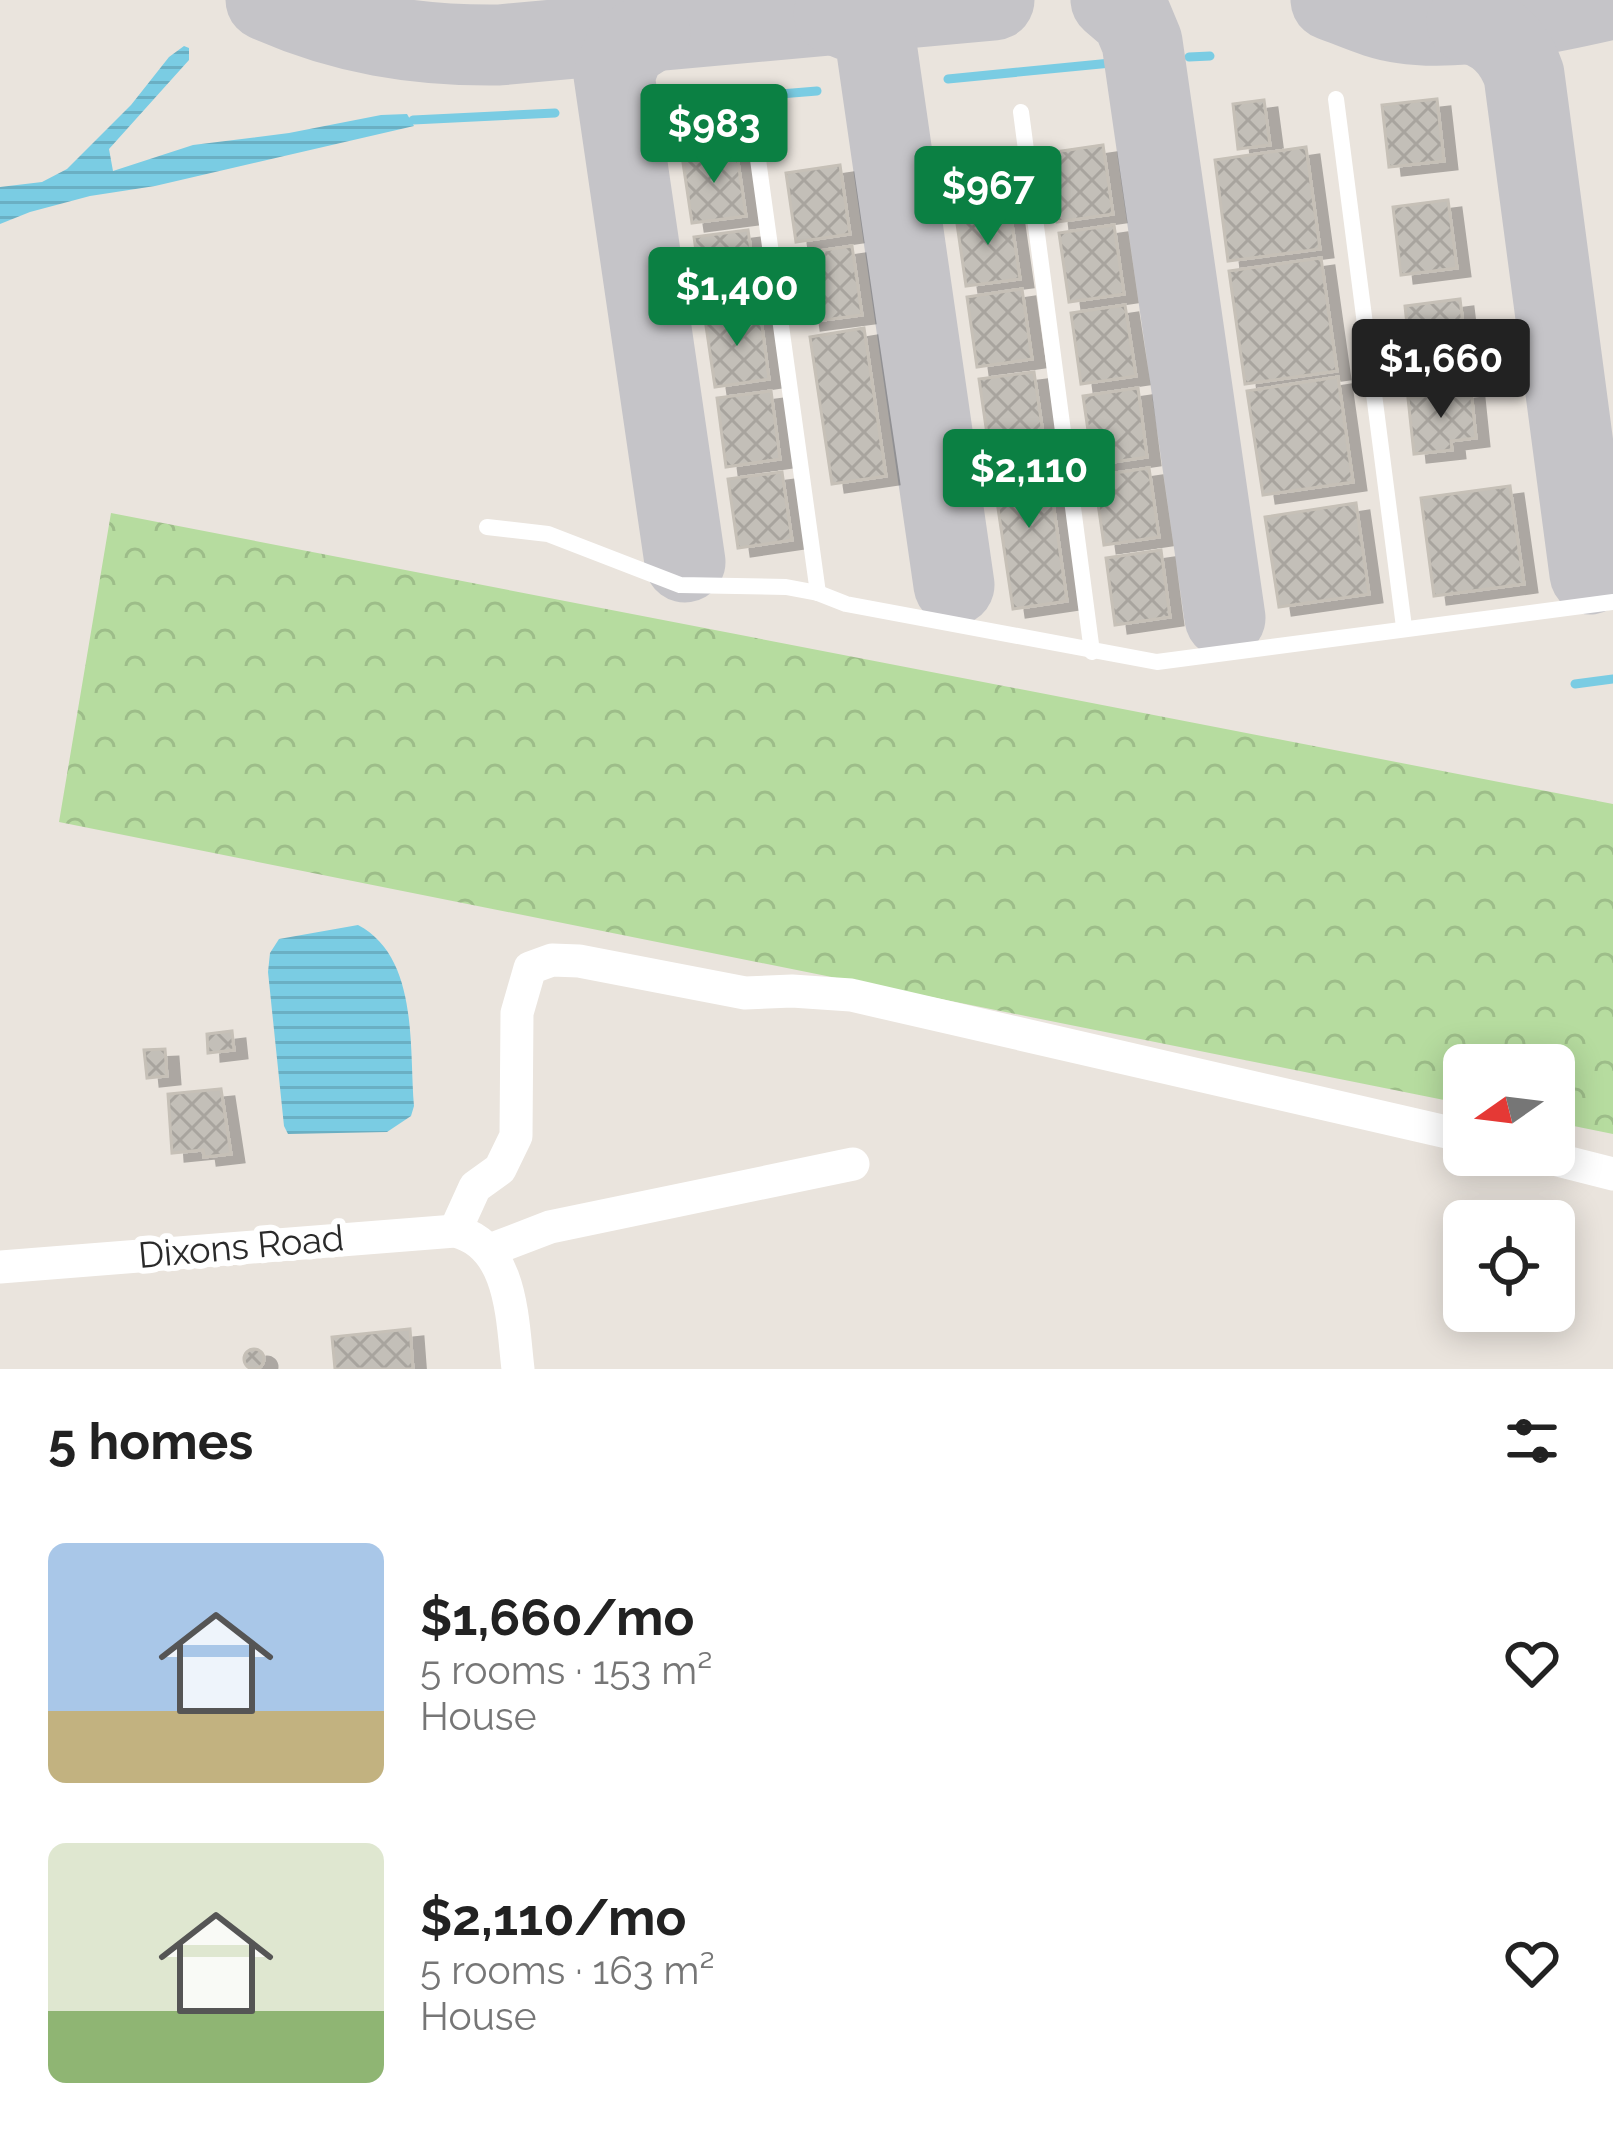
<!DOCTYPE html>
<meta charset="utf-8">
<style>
:root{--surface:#fff;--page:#f6f6f6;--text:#222;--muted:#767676;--accent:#0b8043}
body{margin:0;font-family:Raleway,sans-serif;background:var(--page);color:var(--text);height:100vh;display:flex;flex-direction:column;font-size:45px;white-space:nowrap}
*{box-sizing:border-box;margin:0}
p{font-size:39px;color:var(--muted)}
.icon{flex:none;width:66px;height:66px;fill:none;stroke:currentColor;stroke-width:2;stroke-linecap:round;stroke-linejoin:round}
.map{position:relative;height:1369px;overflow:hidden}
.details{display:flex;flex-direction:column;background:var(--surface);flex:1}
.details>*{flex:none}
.needle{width:78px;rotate:256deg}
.fabs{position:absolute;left:1443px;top:1044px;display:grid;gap:24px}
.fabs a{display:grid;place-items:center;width:132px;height:132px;border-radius:18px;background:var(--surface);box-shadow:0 6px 30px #0003;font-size:60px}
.price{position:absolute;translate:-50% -102px;padding:0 27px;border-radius:12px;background:var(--accent);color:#fff;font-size:39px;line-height:78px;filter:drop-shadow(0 3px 6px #0008)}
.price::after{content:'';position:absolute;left:50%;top:72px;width:36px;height:27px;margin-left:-18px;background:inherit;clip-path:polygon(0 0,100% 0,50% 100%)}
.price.current{background:#222;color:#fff}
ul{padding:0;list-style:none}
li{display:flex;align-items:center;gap:36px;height:300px;padding:0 48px}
li span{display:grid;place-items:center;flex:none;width:336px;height:240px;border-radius:18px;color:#555}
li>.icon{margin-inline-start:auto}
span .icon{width:144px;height:144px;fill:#fffc;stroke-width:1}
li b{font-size:51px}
h2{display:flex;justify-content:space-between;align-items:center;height:144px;padding:0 48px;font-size:51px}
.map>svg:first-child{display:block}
.forest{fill:url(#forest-crowns)}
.water{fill:url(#water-rules)}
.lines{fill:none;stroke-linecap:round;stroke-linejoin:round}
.stream{stroke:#7acce3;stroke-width:9}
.taxiway{stroke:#c5c4c8;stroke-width:81}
.building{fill:url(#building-cross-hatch);stroke:#c6c0b7;stroke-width:3;filter:url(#shadow)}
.lane{stroke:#fff;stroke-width:16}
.street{stroke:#fff;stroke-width:33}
.labels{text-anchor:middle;stroke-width:12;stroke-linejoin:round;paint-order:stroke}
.street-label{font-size:36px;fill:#2a2a2a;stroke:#fff}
</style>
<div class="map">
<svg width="1613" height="1369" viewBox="0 0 1613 1369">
<defs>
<pattern id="forest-crowns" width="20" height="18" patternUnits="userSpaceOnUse" patternTransform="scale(3)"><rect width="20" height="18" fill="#b6dc9f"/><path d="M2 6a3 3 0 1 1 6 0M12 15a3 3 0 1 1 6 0" fill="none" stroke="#9dbd89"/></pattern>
<pattern id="water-rules" width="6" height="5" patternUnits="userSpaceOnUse" patternTransform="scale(3)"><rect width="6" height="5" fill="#7acce3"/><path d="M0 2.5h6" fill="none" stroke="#6aafc3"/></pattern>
<pattern id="building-cross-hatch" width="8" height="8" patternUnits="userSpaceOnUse" patternTransform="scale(3)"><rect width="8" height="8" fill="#c3bfb8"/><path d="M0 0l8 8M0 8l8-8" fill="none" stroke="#a8a49e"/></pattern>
<filter id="shadow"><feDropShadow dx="13" dy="8" stdDeviation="0" flood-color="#0004"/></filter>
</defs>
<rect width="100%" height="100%" fill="#eae4dd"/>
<path class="forest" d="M111,513L1613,804V1134L1554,1122V1065H1464V1104L59,822Z"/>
<g class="water">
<path d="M184,46L189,48V60L109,149L113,171L193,145L289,133L381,115L407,114L414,126L155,186L90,196L30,212L0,224V187L42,182L67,169L131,105L169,57Z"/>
<path d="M358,925C419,957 409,1048 414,1106L411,1116L387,1132L288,1134L284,1126L268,972L270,953L279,939Z"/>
</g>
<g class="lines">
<g class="stream">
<path d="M1189,57L1210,56"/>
<path d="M948,79L1111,63"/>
<path d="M685,102L817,91"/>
<path d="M413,120L555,113"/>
<path d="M1575,684L1613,679"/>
</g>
<g class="taxiway">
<path d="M266,0C342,34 416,46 499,45L994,0"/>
<path d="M1111,0L1132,18L1142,42L1225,618"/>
<path d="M1331,0C1354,8 1378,20 1403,23C1460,32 1550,13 1607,0"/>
<path d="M834,14L864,26L876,44L954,585"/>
<path d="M1467,22C1496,30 1514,46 1524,75L1590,574"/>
<path d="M650,32L625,48L614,75L685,562"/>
</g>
</g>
<g class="building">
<path d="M1437,99L1444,161L1389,167L1382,105Z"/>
<path d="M1264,100L1270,145L1238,149L1233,104Z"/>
<path d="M1103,145L1113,214L1057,222L1048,153Z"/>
<path d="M1306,147L1320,249L1228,261L1215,160Z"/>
<path d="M736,148L746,216L692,223L682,156Z"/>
<path d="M840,165L850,234L796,242L786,173Z"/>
<path d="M1448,200L1457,268L1401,275L1393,207Z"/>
<path d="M1010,210L1020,279L966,286L956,217Z"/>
<path d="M1114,225L1124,294L1069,302L1059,233Z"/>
<path d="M748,230L758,299L704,306L694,237Z"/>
<path d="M852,246L862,315L808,322L798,254Z"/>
<path d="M1321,258L1337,371L1245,384L1229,271Z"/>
<path d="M1022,289L1032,359L977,367L967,297Z"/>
<path d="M1460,299L1467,357L1411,363L1405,306Z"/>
<path d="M1125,305L1136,376L1081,384L1071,313Z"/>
<path d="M760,311L769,379L715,387L705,319Z"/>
<path d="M864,328L886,476L832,484L810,337Z"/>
<path d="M1034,372L1044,440L989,448L979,379Z"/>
<path d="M1338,377L1353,482L1263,495L1247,391Z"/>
<path d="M1138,388L1147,457L1093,465L1083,396Z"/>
<path d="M1471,390L1476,438L1451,441L1452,450L1414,454L1408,398Z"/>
<path d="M771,391L780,459L726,467L717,398Z"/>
<path d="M1046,453L1067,601L1013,609L991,461Z"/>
<path d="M1149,468L1159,537L1104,545L1094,476Z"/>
<path d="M782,472L792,540L738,548L728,479Z"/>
<path d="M1510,486L1524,584L1434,596L1421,498Z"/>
<path d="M1356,503L1369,594L1279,607L1265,517Z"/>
<path d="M1161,550L1170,617L1115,625L1106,558Z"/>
<path d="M232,1031L234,1050L208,1053L207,1034Z"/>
<path d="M165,1049L167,1076L147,1078L144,1050Z"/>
<path d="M221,1089L231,1154L204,1157L203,1150L172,1153L168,1094Z"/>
<path d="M410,1329L413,1369H335L332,1337Z"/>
<circle cx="254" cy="1359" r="10"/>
</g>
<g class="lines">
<g class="lane">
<path d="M1336,99L1404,627"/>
<path d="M1021,112L1092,652"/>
<path d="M756,145L818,593"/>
<path d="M487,527L548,534L680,585L786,587L818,593L846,604L1157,662L1613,602"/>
</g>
<g class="street">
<path d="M1538,1155L1613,1174"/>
<path d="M455,1231L475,1187L500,1169L516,1136L517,1013L530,968L552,960L579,961L745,993L792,991L851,995L1464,1136"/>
<path d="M490,1250L550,1227L853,1164"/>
<path d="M0,1267L455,1231C513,1245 512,1320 518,1369"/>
</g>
</g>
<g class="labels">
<g class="street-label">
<text transform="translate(241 1246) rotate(-5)" y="13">Dixons Road</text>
</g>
</g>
</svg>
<div class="fabs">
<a><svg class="needle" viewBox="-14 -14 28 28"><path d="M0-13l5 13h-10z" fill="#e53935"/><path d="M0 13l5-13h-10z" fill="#767676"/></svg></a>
<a><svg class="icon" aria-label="locate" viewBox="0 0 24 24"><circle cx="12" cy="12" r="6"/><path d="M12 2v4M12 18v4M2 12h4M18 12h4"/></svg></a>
</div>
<b class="price" style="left:714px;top:186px">$983</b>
<b class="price" style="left:988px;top:248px">$967</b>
<b class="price" style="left:737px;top:349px">$1,400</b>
<b class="price current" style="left:1441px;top:421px">$1,660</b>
<b class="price" style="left:1029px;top:531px">$2,110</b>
</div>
<section class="details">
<h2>5 homes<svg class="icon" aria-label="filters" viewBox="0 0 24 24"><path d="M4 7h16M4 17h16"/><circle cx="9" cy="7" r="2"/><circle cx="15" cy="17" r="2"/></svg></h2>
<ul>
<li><span style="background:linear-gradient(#a9c7e8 70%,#c2b280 0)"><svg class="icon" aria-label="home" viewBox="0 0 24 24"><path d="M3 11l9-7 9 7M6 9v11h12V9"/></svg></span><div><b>$1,660/mo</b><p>5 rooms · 153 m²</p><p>House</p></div><svg class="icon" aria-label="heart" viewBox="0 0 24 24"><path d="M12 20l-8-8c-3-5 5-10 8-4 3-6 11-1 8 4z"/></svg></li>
<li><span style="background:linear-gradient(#dfe7d0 70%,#8fb573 0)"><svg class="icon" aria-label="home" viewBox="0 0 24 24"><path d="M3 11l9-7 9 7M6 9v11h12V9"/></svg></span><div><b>$2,110/mo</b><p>5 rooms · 163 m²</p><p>House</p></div><svg class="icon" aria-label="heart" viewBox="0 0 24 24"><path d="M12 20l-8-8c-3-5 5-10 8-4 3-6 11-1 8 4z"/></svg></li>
</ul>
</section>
